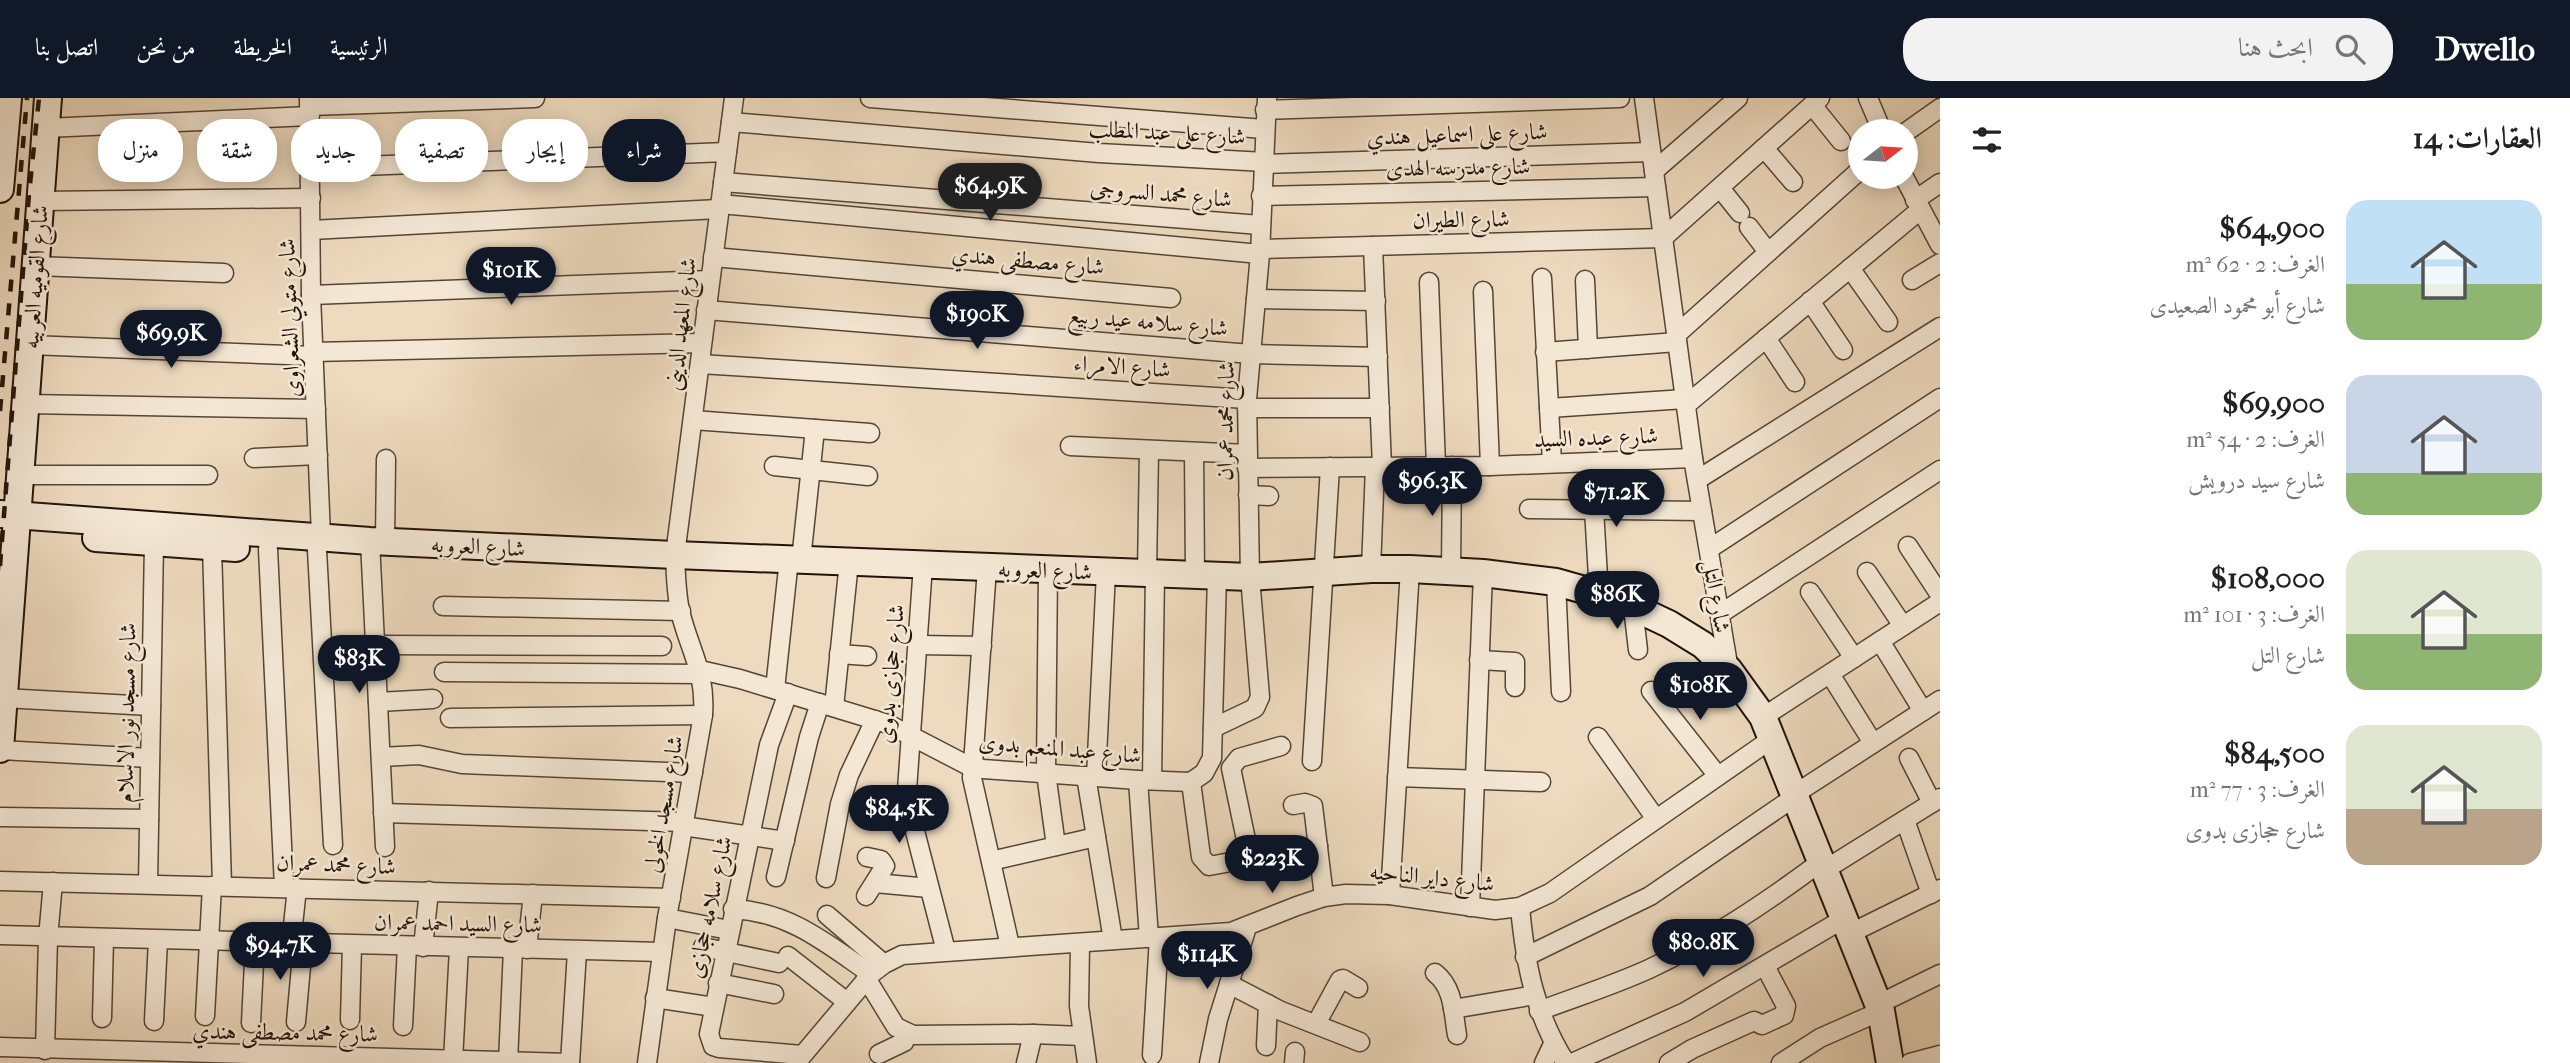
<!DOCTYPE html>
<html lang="ar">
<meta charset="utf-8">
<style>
:root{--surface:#fff;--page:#f2f2f2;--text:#222;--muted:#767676;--accent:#111827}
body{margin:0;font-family:"IM FELL French Canon",Amiri,serif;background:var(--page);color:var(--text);direction:rtl;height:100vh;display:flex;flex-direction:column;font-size:26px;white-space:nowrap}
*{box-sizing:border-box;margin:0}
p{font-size:23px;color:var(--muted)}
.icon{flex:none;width:38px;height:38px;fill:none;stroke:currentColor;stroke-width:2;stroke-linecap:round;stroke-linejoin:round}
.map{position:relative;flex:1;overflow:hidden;direction:ltr}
.panel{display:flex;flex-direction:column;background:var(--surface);width:630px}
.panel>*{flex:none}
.banner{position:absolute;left:21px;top:21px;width:665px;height:63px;direction:rtl;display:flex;gap:14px}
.needle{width:46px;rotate:73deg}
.tools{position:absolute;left:1848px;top:21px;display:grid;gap:14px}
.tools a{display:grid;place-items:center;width:70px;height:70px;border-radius:50%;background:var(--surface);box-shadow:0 4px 18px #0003;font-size:35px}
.price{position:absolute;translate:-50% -60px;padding:0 16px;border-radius:24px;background:var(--accent);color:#fff;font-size:23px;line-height:46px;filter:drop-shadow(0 2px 4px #0008)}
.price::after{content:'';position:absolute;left:50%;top:42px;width:21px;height:16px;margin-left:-10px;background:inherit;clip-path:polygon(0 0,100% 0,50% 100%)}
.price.active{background:#222;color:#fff}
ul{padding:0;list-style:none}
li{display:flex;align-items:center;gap:21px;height:175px;padding:0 28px}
li span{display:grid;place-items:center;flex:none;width:196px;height:140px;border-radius:21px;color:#555}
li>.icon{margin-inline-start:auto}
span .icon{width:84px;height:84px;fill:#fffc;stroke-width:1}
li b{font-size:30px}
h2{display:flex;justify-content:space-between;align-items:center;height:84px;padding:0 28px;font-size:30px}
.pill{padding:0 24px;border-radius:28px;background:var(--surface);box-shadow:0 4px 18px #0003;font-size:24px;line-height:63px}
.pill.active{background:var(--accent);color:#fff}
header{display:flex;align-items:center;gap:42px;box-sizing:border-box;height:98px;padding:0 35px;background:var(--accent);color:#fff}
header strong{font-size:33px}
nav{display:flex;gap:38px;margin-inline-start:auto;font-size:24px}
.search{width:490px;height:63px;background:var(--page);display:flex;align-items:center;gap:18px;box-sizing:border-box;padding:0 24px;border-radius:28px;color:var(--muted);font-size:26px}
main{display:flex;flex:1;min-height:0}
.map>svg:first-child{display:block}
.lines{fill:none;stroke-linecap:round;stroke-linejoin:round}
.street-casing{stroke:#554537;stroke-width:21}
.secondary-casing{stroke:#22130a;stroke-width:30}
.street{stroke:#f4e8d5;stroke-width:18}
.secondary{stroke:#f4e8d5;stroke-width:26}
.rail{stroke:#22130a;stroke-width:4.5;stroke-dasharray:12 12;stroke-linecap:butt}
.labels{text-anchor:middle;stroke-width:5;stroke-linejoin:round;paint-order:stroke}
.street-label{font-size:23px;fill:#22130a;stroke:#f4e8d5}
</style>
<header>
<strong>Dwello</strong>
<div class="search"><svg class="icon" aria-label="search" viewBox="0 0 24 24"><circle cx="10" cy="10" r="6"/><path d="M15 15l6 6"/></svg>ابحث هنا</div>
<nav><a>الرئيسية</a><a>الخريطة</a><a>من نحن</a><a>اتصل بنا</a></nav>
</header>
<main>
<section class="panel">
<h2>العقارات: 14<svg class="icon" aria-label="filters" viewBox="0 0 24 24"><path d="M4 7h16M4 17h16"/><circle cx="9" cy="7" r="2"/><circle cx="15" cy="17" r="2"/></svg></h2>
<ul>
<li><span style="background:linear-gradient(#bfe0f5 60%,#8fb573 0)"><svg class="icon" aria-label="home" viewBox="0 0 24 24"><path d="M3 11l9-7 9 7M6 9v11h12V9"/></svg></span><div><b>$64,900</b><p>الغرف: 2 · 62 m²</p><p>شارع أبو محمود الصعيدى</p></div></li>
<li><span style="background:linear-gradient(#c9d6e8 70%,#8fb573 0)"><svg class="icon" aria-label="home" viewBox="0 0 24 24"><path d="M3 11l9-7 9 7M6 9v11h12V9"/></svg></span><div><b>$69,900</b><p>الغرف: 2 · 54 m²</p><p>شارع سيد درويش</p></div></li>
<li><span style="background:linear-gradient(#dfe7d0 60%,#8fb573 0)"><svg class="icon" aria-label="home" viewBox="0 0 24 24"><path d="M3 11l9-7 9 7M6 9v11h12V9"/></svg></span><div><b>$108,000</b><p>الغرف: 3 · 101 m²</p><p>شارع التل</p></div></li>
<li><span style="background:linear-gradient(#dfe7d0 60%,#b9a48a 0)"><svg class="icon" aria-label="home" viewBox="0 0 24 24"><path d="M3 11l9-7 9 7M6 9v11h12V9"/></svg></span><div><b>$84,500</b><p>الغرف: 3 · 77 m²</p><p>شارع حجازى بدوى</p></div></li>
</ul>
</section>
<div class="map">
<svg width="1940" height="965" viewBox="0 0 1940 965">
<rect width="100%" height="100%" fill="#eedbbf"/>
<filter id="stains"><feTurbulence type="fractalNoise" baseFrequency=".00286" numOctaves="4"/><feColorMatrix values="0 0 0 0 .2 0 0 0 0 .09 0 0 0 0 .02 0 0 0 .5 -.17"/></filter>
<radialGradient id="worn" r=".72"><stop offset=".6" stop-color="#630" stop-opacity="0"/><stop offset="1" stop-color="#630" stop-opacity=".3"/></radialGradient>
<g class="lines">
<g class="street-casing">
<g id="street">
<path d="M309,0L311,197L321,438"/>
<path d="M870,0L1264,31"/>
<path d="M1644,0L1693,360L1729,572"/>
<path d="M1868,0L1882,33"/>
<path d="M1812,7L1841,43"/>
<path d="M310,8L535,0"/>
<path d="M1265,12L1620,0"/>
<path d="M731,24L1099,55L1265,64"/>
<path d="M46,30L310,18"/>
<path d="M1906,34L1940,10"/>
<path d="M1764,50L1793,84"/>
<path d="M1265,66L1651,54"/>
<path d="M311,70L727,54"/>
<path d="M1654,73L1738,0"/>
<path d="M1904,79L1940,147"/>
<path d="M723,84L1260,127"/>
<path d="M1720,90L1740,115"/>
<path d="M1261,98L1656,89"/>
<path d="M1915,102L1940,85"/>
<path d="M40,103L311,100"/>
<path d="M720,106L1260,156"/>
<path d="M1749,129L1768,154"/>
<path d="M311,132L719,111"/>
<path d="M1373,148L1382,369"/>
<path d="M1260,151L1663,140L1820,0"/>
<path d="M713,159L1171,200"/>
<path d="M36,168L224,175"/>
<path d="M1850,170L1888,224"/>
<path d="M1542,180L1552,365"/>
<path d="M1585,182L1588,251"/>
<path d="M1912,182L1940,165"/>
<path d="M1429,184L1436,368"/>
<path d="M1483,193L1490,368"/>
<path d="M311,197L710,182"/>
<path d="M1256,201L1376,203"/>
<path d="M1810,203L1843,252"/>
<path d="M706,212L1251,256L1378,259"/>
<path d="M1676,237L1860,72"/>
<path d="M1766,240L1795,284"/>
<path d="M30,247L314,258"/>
<path d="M313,254L702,245"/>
<path d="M1545,254L1677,244"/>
<path d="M700,266L1247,301"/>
<path d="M26,306L316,311"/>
<path d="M1686,307L1920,112"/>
<path d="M1247,310H1380"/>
<path d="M1549,310L1685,301"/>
<path d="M693,322L870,335"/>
<path d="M1070,348L1247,356"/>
<path d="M1194,354L1195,477"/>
<path d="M254,360L318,357"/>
<path d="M774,368L868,378"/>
<path d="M1247,370L1490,368L1693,360"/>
<path d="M20,377H208"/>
<path d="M1697,382L1940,229"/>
<path d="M1248,397L1269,398"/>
<path d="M1529,411L1702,413"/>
<path d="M1594,411L1599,496"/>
<path d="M370,443L385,749"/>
<path d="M385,443L386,361"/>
<path d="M1908,448L1940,497"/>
<path d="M212,449L222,787"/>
<path d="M268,451L284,789"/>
<path d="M1709,451L1940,300"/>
<path d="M317,452L333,747"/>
<path d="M801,462L815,331"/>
<path d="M923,467L907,692L909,710L946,853"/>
<path d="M987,470L972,680L1010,848"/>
<path d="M1371,471L1375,369"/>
<path d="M1048,472L1046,675L1056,748"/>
<path d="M1451,473L1452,368"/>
<path d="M1867,474L1903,528"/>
<path d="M1147,475L1149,352"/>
<path d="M1556,484L1561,594"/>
<path d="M1810,494L1854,560"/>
<path d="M443,508L681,513"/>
<path d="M1633,509L1638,552"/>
<path d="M1720,516L1940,372"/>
<path d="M1880,543L1923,613"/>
<path d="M376,547L662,548"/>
<path d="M918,547L982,548"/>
<path d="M839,556L867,558"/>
<path d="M1479,562L1515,564V589"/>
<path d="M700,572L740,581L888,626L967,667L983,671L1138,682L1191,684L1204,675L1212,660L1217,478"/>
<path d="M444,574L701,576"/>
<path d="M1830,576L1873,645"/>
<path d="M775,591L789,461"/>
<path d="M1651,593L1718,678"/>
<path d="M788,595L769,647L709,936L713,948L719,950L802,957"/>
<path d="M3,600L151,608"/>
<path d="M378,604L433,601"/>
<path d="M834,609L849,464"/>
<path d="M1763,619L1940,504"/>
<path d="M450,620L703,617"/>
<path d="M1213,630L1255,610L1260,599L1250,479L1247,301L1260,156L1267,0"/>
<path d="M1598,639L1656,721"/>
<path d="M0,652L150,660"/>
<path d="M381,659L419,657L462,666L693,675"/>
<path d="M1909,660L1932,705"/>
<path d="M1312,663L1330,369"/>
<path d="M1086,678L1113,842"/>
<path d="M1096,679L1106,474"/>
<path d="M1397,679L1541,684"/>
<path d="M1138,682L1149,840"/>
<path d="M1152,682L1155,476"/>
<path d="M1191,684L1201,759L1209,768L1318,748"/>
<path d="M1795,696L1940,602"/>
<path d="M1293,707L1305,705L1313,708L1324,799"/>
<path d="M383,715L684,724"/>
<path d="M0,719L149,721"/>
<path d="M1905,722L1931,796"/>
<path d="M683,728L785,743"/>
<path d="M1250,761L1231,670L1239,660L1281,648"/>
<path d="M991,763L1096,739"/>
<path d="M1826,771L1940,700"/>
<path d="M776,779L809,639L820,605"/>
<path d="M826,780L840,706L849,677L875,622"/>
<path d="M0,783L671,800"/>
<path d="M875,785L929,790"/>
<path d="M148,786L154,445"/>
<path d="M1390,797L1410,471"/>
<path d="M866,798L885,768L881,762L867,759"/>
<path d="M1470,809L1483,475"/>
<path d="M1520,809C1525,865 1535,917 1566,965"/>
<path d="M733,811C790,814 826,845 871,876"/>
<path d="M827,817L884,866"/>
<path d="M667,820L729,832"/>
<path d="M1851,835L1940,791"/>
<path d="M0,837L662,854"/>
<path d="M291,846L297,790"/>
<path d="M1080,846L1079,908L1087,965"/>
<path d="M423,849L429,793"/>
<path d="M703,849L779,865"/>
<path d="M527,851L533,796"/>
<path d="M788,858L847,904"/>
<path d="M1525,859L1650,798L1796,698"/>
<path d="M1435,875C1454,890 1453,914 1457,937"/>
<path d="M866,880L896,929L913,937L1033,936L1082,938"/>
<path d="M718,885L774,896"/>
<path d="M1229,886L1281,913L1360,944"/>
<path d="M655,900L714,909"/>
<path d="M1879,906L1940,876"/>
<path d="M1453,911L1535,897"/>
<path d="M1539,913C1576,899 1614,887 1649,871C1711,842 1768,803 1822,763"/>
<path d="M205,918L212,788"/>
<path d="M102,920L104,841"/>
<path d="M350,922L352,847"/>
<path d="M154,923L158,842"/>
<path d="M296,924L303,846"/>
<path d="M251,925L255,845"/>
<path d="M1316,926L1340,882L1343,881L1358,890"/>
<path d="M403,928L407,848"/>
<path d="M1266,948L1268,906"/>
<path d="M0,949L570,965"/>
<path d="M45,952L48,840L53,784"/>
<path d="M879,956L904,944V934"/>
<path d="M1152,957L1159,839"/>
<path d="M453,963L459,850"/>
<path d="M508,964L513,851"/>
<path d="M570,965L577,853"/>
<path d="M647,965L667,820L703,617C706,575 691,555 681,517C676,498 676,477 675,457L734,0"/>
<path d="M796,965L871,876L884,866L902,857L1231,834L1297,808L1324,799L1346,796L1390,797L1495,812L1520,809L1550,795L1773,640"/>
<path d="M1026,965L1033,936"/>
<path d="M1209,965L1218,921L1247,829"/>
<path d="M1294,965L1295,954"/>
<path d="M1544,965L1553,946"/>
<path d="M1572,965L1685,914L1845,820"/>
<path d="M1669,965L1692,951L1754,923L1762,927L1784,917L1786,908L1765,868"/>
<path d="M1781,965L1820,940L1881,913"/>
<path d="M1910,965L1940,957"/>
</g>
</g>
<g class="secondary-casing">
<g id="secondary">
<path d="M0,91L8,0"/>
<path d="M0,416L370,443L675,457L1250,479L1371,471H1410L1483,475L1556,484L1595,495L1633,509L1669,526L1703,547L1729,572L1763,619L1881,913L1890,965"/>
<path d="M96,440L236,450"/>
<path d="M0,651L48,0"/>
</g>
</g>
<use href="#street" class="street"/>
<use href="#secondary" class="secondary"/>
<g class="rail">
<path d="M0,313L27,0"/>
<path d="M0,468L29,96L39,0"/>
</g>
</g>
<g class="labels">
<g class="street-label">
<text transform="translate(1167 34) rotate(3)" y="8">شارع على عبد المطلب</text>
<text transform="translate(1457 36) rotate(-2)" y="8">شارع على اسماعيل هندي</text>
<text transform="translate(1458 69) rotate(-1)" y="8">شارع مدرسه الهدى</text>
<text transform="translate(1161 95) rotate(5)" y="8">شارع محمد السروجى</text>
<text transform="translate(1461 121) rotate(-1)" y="8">شارع الطيران</text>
<text transform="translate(1028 162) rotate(5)" y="8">شارع مصطفى هندي</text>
<text transform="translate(35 179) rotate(-86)" y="8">شارع القوميه العربيه</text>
<text transform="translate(289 220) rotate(-92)" y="8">شارع متولي الشعراوى</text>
<text transform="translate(1148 223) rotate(5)" y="8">شارع سلامه عيد ربيع</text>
<text transform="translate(680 226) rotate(-83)" y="8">شارع المعهد الدينى</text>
<text transform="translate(1122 268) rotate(4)" y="8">شارع الامراء</text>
<text transform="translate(1225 323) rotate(-89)" y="8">شارع محمد عمران</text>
<text transform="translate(1596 339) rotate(-2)" y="8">شارع عبده السيد</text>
<text transform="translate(478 448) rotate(3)" y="8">شارع العروبه</text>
<text transform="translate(1045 472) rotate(2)" y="8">شارع العروبه</text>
<text transform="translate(1717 498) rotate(80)" y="8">شارع التل</text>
<text transform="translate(890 576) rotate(-85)" y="8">شارع حجازى بدوى</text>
<text transform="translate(126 615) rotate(-89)" y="8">شارع مسجد نور الاسلام</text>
<text transform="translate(1060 650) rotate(5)" y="8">شارع عبد المنعم بدوى</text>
<text transform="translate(663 706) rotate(-80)" y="8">شارع مسجد الخولى</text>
<text transform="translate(336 766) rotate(2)" y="8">شارع محمد عمران</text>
<text transform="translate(1432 779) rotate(6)" y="8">شارع داير الناحيه</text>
<text transform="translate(709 809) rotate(-78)" y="8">شارع سلامه حجازى</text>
<text transform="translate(458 825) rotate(1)" y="8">شارع السيد احمد عمران</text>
<text transform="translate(285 934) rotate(1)" y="8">شارع محمد مصطفى هندي</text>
</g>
</g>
<rect width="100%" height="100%" filter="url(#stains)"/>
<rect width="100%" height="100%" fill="url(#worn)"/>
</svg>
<div class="tools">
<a><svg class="needle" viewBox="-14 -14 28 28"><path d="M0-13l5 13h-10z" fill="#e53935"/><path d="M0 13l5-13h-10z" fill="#767676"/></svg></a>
</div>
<b class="price active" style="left:990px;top:125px">$64.9K</b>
<b class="price" style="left:511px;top:209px">$101K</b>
<b class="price" style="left:977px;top:253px">$190K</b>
<b class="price" style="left:171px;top:272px">$69.9K</b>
<b class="price" style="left:1432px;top:420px">$96.3K</b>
<b class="price" style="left:1616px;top:431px">$71.2K</b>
<b class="price" style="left:1617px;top:533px">$86K</b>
<b class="price" style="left:359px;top:597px">$83K</b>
<b class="price" style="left:1700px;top:624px">$108K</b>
<b class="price" style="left:899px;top:747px">$84.5K</b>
<b class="price" style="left:1272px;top:797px">$223K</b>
<b class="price" style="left:1703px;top:881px">$80.8K</b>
<b class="price" style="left:280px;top:884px">$94.7K</b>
<b class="price" style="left:1207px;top:893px">$114K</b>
<div class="banner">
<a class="pill active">شراء</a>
<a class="pill">إيجار</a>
<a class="pill">تصفية</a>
<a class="pill">جديد</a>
<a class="pill">شقة</a>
<a class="pill">منزل</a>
</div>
</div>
</main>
